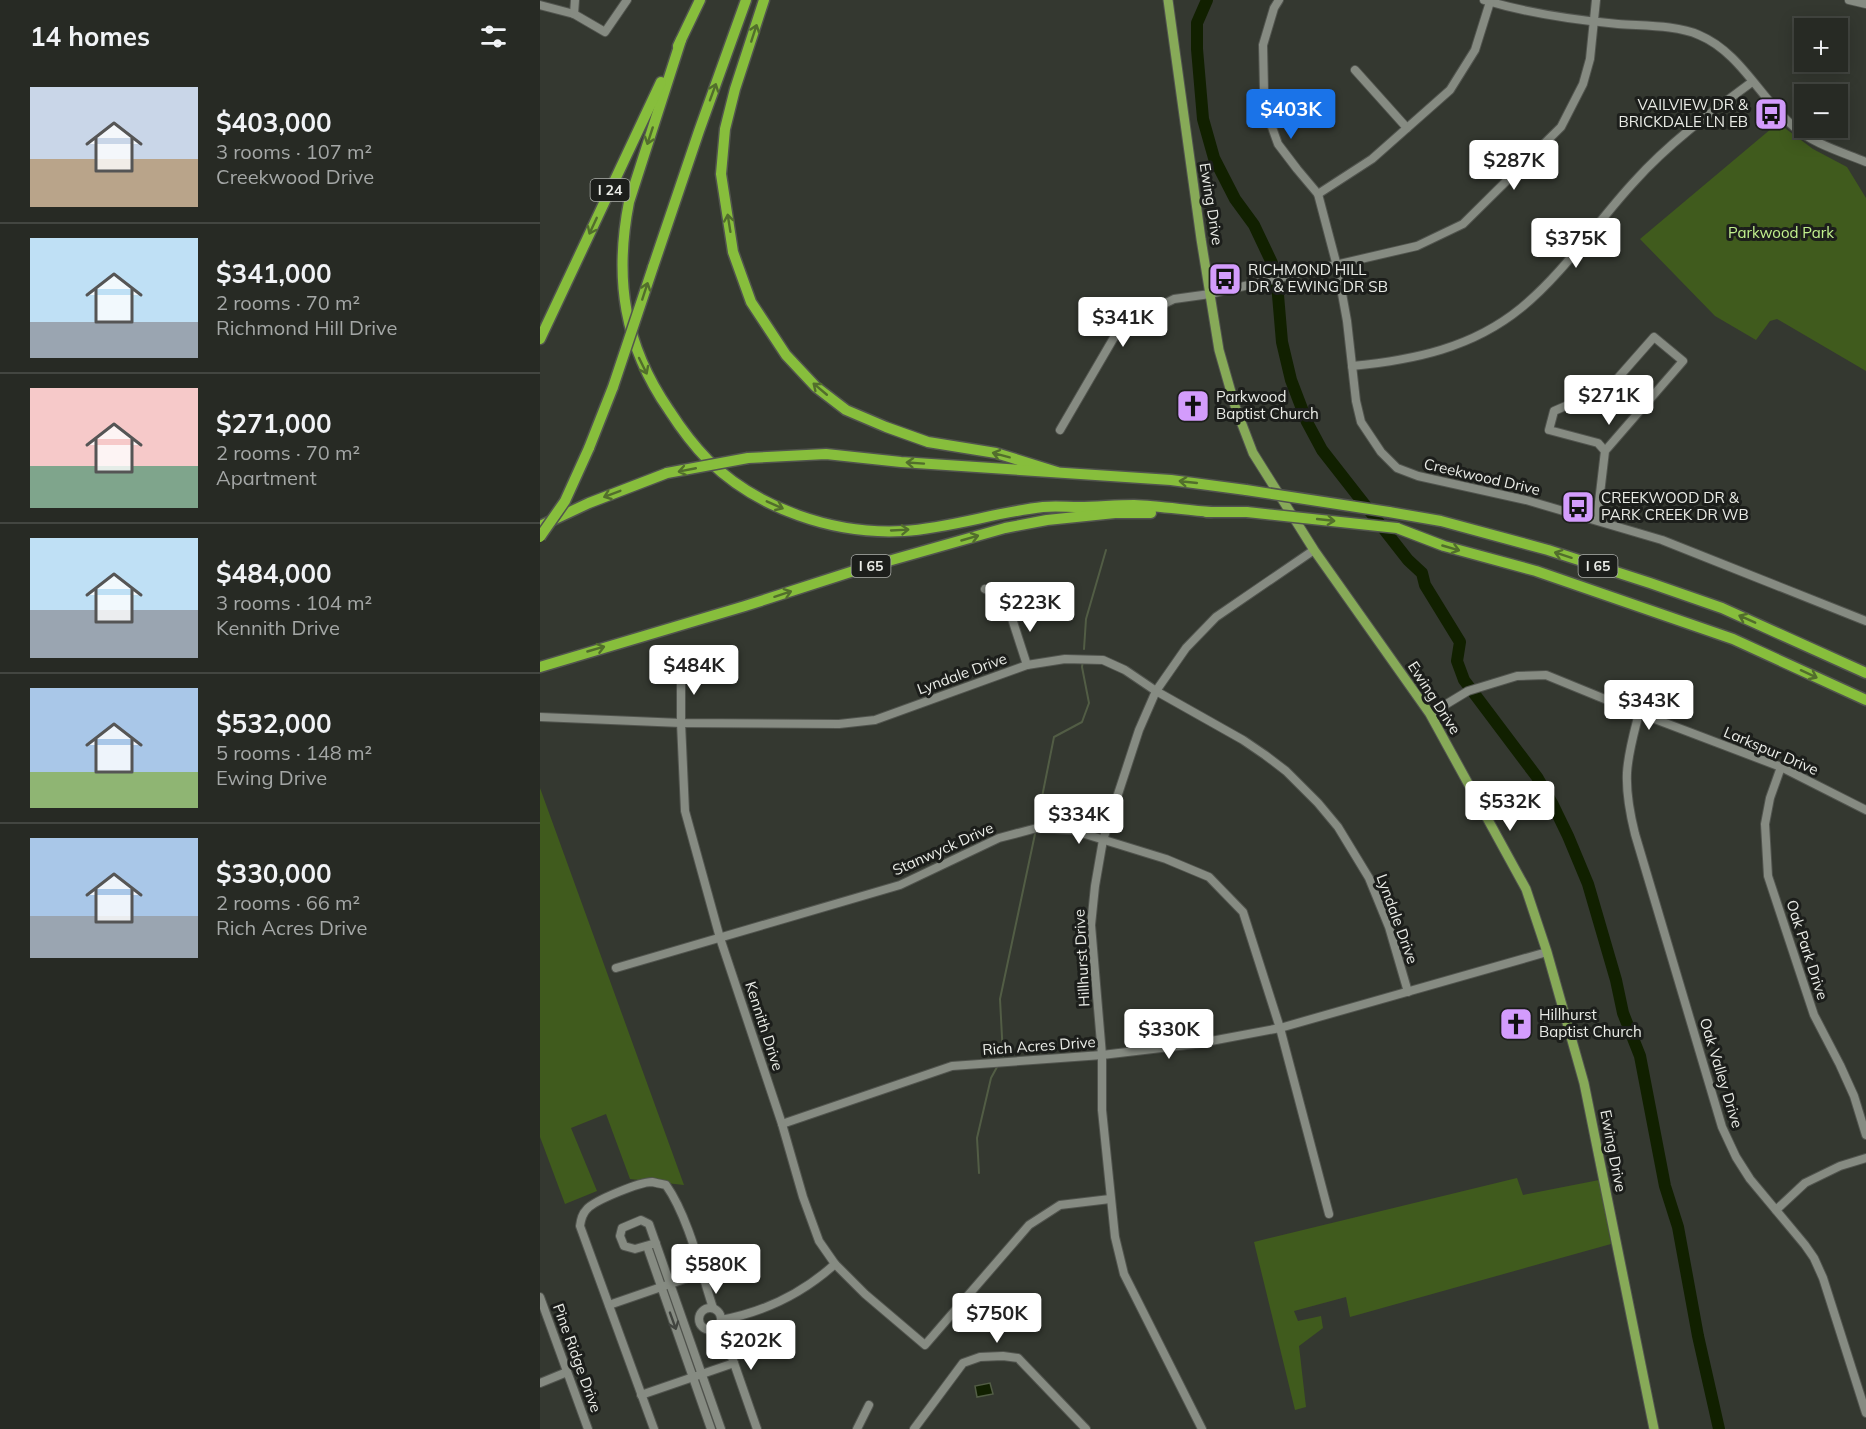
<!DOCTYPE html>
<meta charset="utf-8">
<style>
:root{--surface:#272a24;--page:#2f322c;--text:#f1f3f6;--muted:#a4a7a6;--line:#434641;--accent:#1a73e8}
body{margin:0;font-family:Mulish,sans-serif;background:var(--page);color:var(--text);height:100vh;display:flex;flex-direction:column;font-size:22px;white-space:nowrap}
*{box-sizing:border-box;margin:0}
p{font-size:20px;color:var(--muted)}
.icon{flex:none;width:33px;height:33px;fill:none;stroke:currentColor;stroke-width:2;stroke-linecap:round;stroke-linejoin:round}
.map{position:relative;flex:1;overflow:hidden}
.details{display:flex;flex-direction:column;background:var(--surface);width:540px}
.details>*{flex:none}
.tools{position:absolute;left:1254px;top:18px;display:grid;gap:12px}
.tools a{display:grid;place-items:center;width:54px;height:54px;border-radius:0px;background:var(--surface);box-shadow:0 3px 15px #0003,0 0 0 2px var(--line);font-size:30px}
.price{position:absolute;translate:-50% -51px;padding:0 14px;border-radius:6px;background:#fff;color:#222;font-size:20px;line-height:39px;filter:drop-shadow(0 2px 3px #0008)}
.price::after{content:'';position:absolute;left:50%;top:36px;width:18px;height:14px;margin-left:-9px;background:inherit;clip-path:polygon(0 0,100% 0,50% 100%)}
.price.current{background:var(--accent);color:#fff}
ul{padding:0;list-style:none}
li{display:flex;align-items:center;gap:18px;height:150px;padding:0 30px}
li+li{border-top:2px solid var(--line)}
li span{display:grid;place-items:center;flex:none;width:168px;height:120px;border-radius:0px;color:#555}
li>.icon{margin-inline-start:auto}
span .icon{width:72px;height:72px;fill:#fffc;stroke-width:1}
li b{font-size:26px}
h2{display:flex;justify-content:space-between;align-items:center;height:72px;padding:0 30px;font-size:26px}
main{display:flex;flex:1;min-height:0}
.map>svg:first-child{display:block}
.green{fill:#405b1d}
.water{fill:#112000;stroke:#525d45;stroke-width:1.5}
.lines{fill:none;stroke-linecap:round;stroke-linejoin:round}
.stream{stroke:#525d45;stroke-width:2}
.river{stroke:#112000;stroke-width:12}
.minor-casing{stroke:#51544e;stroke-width:10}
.major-casing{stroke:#51544e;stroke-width:11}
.highway-casing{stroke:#51544e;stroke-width:13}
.minor{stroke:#868b82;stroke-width:8}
.major{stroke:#87aa58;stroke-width:9}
.highway{stroke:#87be3c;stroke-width:10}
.highway-bridge-casing{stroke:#51544e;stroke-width:13;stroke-linecap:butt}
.highway-bridge{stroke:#87be3c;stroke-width:10}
.oneway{stroke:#526e2c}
.oneway2{stroke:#41443f}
.labels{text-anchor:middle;stroke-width:6;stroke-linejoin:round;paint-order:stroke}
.shield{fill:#1c1e1b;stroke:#acaeaa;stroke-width:1.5}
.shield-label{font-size:14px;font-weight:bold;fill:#eaece7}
.poi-label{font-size:15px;fill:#eaece7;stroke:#1c1e1b;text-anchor:start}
.street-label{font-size:15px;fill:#eaece7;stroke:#1c1e1b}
.park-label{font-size:15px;fill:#c2f18e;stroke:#1c1e1b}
</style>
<main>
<section class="details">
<h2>14 homes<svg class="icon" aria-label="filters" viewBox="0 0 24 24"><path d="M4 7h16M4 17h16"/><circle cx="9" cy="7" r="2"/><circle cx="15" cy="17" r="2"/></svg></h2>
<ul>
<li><span style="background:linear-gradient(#c9d6e8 60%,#b9a48a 0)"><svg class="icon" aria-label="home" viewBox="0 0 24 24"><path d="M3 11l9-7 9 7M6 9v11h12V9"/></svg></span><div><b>$403,000</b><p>3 rooms · 107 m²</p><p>Creekwood Drive</p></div></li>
<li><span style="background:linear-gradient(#bfe0f5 70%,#9aa5b1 0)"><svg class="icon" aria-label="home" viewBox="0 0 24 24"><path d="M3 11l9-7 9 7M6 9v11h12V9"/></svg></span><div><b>$341,000</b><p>2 rooms · 70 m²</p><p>Richmond Hill Drive</p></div></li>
<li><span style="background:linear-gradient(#f6c9c9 65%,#7fa58c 0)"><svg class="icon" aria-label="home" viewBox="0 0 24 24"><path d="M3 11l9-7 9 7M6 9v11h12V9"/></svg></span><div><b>$271,000</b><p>2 rooms · 70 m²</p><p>Apartment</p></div></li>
<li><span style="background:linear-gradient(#bfe0f5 60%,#9aa5b1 0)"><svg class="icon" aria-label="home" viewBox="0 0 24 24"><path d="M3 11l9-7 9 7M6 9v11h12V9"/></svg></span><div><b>$484,000</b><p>3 rooms · 104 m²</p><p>Kennith Drive</p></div></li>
<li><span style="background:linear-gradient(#a9c7e8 70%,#8fb573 0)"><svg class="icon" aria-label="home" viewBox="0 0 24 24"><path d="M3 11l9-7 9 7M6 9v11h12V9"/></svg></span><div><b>$532,000</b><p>5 rooms · 148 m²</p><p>Ewing Drive</p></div></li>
<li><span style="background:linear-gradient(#a9c7e8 65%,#9aa5b1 0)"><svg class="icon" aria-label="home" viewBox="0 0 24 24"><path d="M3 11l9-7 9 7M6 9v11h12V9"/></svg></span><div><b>$330,000</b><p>2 rooms · 66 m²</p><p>Rich Acres Drive</p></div></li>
</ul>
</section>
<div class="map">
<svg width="1326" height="1429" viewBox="0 0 1326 1429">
<rect width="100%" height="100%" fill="#343830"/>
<g class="green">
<path d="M1238,123L1273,149L1307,167L1326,198V371L1237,319L1230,321L1216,340L1175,316L1100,239Z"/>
<path d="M0,788L144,1185L90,1179L66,1114L31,1128L57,1191L25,1204L0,1137Z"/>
<path d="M977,1178L983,1195L1059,1180L1071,1244L810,1317L806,1297L754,1311L758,1321L781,1316L783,1328L759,1346L766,1407L755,1410L714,1242Z"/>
</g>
<path class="water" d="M450,1383L453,1394L437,1397L435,1386Z"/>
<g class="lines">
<g class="stream">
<path d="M544,649L546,619L566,550"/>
<path d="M497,822L514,737L542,722L549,703L542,667L543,660"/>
<path d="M463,1056L460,999L495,834"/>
<path d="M439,1173L437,1138L451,1078L457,1067"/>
</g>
<path class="river" d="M667,0L657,23V49L663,119L674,158L695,199L714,225L732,263L738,295L742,342L751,380L767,422L782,450L868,560L882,573L885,585L920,642L917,661L924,680L997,777L1013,805L1028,836L1048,884L1076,980L1083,1013L1100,1056L1125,1186L1138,1227L1158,1336L1179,1429"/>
<g class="minor-casing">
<g id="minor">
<path d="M739,0L734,8L723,45L724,90L728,116L738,144L757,169L778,194L797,266L807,321L816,401L821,422L841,452L857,468L878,476L986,500L1122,540L1326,621"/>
<path d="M944,0C987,13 1034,20 1078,24C1103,26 1137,25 1159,35C1200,52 1220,98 1253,126C1273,144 1302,152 1326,162"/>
<path d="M1309,0L1326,4"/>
<path d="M0,5L34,14L65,32L87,0"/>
<path d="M34,14L35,0"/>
<path d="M815,70L867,128"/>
<path d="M778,194L832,159L910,90L935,50L950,2"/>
<path d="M812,366C874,360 932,348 981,308C1025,272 1056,223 1094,182C1129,143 1170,113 1212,82"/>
<path d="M520,430L576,334L602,315L634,299L670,294L877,246L923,224L1021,127L1043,84L1050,59L1056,0"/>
<path d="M1057,519L1065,451L1143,361L1114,337L1070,387L1014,411L1009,430L1058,443L1065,451"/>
<path d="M445,589L465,597L487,665"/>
<path d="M141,669V723L145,811L180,938L242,1124L263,1197L279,1241L295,1264L325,1294L385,1345L489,1225L520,1205L570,1199"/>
<path d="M1099,713C1094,733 1088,753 1087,773C1086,794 1090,814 1095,834L1182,1127L1196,1157L1210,1179L1265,1245L1274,1258L1283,1278L1326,1413"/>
<path d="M890,714L928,691L977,676L1006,675L1099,713L1241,767L1326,810"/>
<path d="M0,717L141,723L299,724L335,720L487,665L525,659L563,660L585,670L616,691L703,740L725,755L746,771L778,803L798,827L829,878L849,927L868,992"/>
<path d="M1241,767L1230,798L1225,824L1228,876L1274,1015L1300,1065L1314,1096L1326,1135"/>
<path d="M76,968L360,885L459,838L497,828L532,830L626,859L669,877L703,912L740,1028L789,1214"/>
<path d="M242,1124L412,1066L562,1055L655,1044L740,1028L1007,952"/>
<path d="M1236,1210L1265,1183L1300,1166L1326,1158"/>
<path d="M116,1243L95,1249L84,1246L80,1236L82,1228L101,1220L109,1224L181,1429"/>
<path d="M107,1246L171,1429"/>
<path d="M0,1297L48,1429"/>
<path d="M69,1305L162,1273"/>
<circle cx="170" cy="1319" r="11"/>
<path d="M181,1320C224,1312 263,1293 295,1264"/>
<path d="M178,1327L183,1333L194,1363L217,1429"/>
<path d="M0,1383L27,1372"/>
<path d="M101,1395L194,1363"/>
<path d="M114,1429L40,1226C41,1219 42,1214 47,1209C55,1200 100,1182 112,1182C116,1183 121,1184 126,1185C148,1216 161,1271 173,1308"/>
<path d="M317,1429L329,1405"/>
<path d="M374,1429L423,1363L440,1357L463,1356L478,1358L546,1429"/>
<path d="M662,1429L584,1274L575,1237L562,1110V1055L551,925L555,886L563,840L599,730L616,691L646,648L676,617L774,550"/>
</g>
</g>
<g class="major-casing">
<path id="major" d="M628,0L661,239L679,350L695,406L713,453L774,550L890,714L986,889L1007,952L1044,1083L1114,1429"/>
</g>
<g class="highway-casing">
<g id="highway">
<path d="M224,0L195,89L185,129L181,174L193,252L211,302L246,355L276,387L306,410L346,427L388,442L456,453L517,472"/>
<path d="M141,40L89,202C74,279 84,345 129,410C140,427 153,445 168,460C218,509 294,535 364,531C411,528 456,512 503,507C515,506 527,507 539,507C557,507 575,505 594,505C619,506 645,510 671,512"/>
<path d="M138,46L160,0"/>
<path d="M113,267L159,131L206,0"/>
<path d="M0,339L121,82"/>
<path d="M49,448L73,387"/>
<path d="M208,458L286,454L361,462L631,480L706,490"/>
<path d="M666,512H707"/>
<path d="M849,512L901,521L1008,550L1110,583L1182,608L1326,673"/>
<path d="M0,526L49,503L127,473"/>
<path d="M857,528L904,546L996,571L1193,639L1326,700"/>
<path d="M0,667L205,606L320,569L465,528L507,520L575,513H611"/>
</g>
</g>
<use href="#minor" class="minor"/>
<use href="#major" class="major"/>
<use href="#highway" class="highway"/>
<g class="highway-bridge-casing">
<g id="highway-bridge">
<path d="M73,387L113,267"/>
<path d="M127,473L208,458"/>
<path d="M706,490L849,512"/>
<path d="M707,512L857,528"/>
<path d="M0,537L25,501L49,448"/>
</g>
</g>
<use href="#highway-bridge" class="highway-bridge"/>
</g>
<defs><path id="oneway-shaft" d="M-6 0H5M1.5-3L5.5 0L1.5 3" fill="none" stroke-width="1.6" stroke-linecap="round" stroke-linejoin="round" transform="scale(1.5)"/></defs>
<g class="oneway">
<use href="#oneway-shaft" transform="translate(214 33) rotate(-72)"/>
<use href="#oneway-shaft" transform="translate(173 92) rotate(-70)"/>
<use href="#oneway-shaft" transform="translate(110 136) rotate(108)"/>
<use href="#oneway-shaft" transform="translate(189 223) rotate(-99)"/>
<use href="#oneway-shaft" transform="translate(53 226) rotate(115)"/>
<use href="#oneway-shaft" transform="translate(105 291) rotate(-72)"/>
<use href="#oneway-shaft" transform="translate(103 366) rotate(64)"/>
<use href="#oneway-shaft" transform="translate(280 389) rotate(-140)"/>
<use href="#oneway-shaft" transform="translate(461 455) rotate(-165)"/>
<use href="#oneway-shaft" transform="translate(375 463) rotate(-176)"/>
<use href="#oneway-shaft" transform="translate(147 470) rotate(169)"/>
<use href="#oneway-shaft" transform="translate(648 482) rotate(-174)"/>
<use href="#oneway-shaft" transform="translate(72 494) rotate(159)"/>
<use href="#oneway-shaft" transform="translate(235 505) rotate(24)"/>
<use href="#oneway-shaft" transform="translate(786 520) rotate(6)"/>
<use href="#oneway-shaft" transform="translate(360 530) rotate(-3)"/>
<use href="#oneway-shaft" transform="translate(430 538) rotate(-16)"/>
<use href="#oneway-shaft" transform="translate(911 548) rotate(16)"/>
<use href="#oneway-shaft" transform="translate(1023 555) rotate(-162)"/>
<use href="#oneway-shaft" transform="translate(243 594) rotate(-18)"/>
<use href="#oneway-shaft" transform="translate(1207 619) rotate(-156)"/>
<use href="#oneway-shaft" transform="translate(56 649) rotate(-16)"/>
<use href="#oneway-shaft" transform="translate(1269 674) rotate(25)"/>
</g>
<use class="oneway2" href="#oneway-shaft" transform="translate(133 1321) rotate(70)"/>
<defs>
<g id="bus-square" transform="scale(1.725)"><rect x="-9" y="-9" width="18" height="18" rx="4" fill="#d39cfc" stroke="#1c1e1b"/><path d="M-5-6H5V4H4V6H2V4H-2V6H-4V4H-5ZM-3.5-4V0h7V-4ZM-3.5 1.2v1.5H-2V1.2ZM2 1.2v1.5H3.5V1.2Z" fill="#111"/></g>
<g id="church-square" transform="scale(1.725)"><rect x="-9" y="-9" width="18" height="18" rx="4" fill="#d39cfc" stroke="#1c1e1b"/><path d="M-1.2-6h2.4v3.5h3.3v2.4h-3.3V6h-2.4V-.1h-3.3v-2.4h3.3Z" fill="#111"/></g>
</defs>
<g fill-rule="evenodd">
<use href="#bus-square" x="1231" y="114"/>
<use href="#bus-square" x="685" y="279"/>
<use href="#church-square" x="653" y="406"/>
<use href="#bus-square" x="1038" y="507"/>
<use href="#church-square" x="976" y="1024"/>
</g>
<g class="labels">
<g class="shield">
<rect x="50.5" y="179" width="39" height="22" rx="4.5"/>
<rect x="311.5" y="555" width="39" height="22" rx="4.5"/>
<rect x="1038.5" y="555" width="39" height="22" rx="4.5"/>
</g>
<g class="shield-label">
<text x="70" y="195">I 24</text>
<text x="331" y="571">I 65</text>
<text x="1058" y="571">I 65</text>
</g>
<g class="poi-label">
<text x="1208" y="110" text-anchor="end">VAILVIEW DR &amp;<tspan x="1208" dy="17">BRICKDALE LN EB</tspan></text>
<text x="708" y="275">RICHMOND HILL<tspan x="708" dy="17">DR &amp; EWING DR SB</tspan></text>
<text x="676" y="402">Parkwood<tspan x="676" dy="17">Baptist Church</tspan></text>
<text x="1061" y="503">CREEKWOOD DR &amp;<tspan x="1061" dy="17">PARK CREEK DR WB</tspan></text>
<text x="999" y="1020">Hillhurst<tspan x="999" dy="17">Baptist Church</tspan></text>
</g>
<g class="street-label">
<text transform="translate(671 204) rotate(81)" y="5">Ewing Drive</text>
<text transform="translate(942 477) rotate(13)" y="5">Creekwood Drive</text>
<text transform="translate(422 674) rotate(-20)" y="5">Lyndale Drive</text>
<text transform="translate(894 698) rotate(57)" y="5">Ewing Drive</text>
<text transform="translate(1231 751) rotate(23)" y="5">Larkspur Drive</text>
<text transform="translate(403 849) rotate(-24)" y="5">Stanwyck Drive</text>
<text transform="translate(857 919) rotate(70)" y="5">Lyndale Drive</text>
<text transform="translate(1267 950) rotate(72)" y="5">Oak Park Drive</text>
<text transform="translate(542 958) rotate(-93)" y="5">Hillhurst Drive</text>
<text transform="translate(224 1026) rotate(72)" y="5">Kennith Drive</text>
<text transform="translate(499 1046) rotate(-4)" y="5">Rich Acres Drive</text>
<text transform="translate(1181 1073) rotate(73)" y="5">Oak Valley Drive</text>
<text transform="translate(1073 1151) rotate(79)" y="5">Ewing Drive</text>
<text transform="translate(37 1358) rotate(70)" y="5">Pine Ridge Drive</text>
</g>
<g class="park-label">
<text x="1241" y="238">Parkwood Park</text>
</g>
</g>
</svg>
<div class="tools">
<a>+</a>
<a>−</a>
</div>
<b class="price current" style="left:751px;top:140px">$403K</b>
<b class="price" style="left:974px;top:191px">$287K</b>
<b class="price" style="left:1036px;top:269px">$375K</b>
<b class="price" style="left:583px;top:348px">$341K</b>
<b class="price" style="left:1069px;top:426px">$271K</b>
<b class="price" style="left:490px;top:633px">$223K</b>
<b class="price" style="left:154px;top:696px">$484K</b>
<b class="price" style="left:1109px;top:731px">$343K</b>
<b class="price" style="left:970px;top:832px">$532K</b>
<b class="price" style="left:539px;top:845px">$334K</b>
<b class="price" style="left:629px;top:1060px">$330K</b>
<b class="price" style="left:176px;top:1295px">$580K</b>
<b class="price" style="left:457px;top:1344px">$750K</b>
<b class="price" style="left:211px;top:1371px">$202K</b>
</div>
</main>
